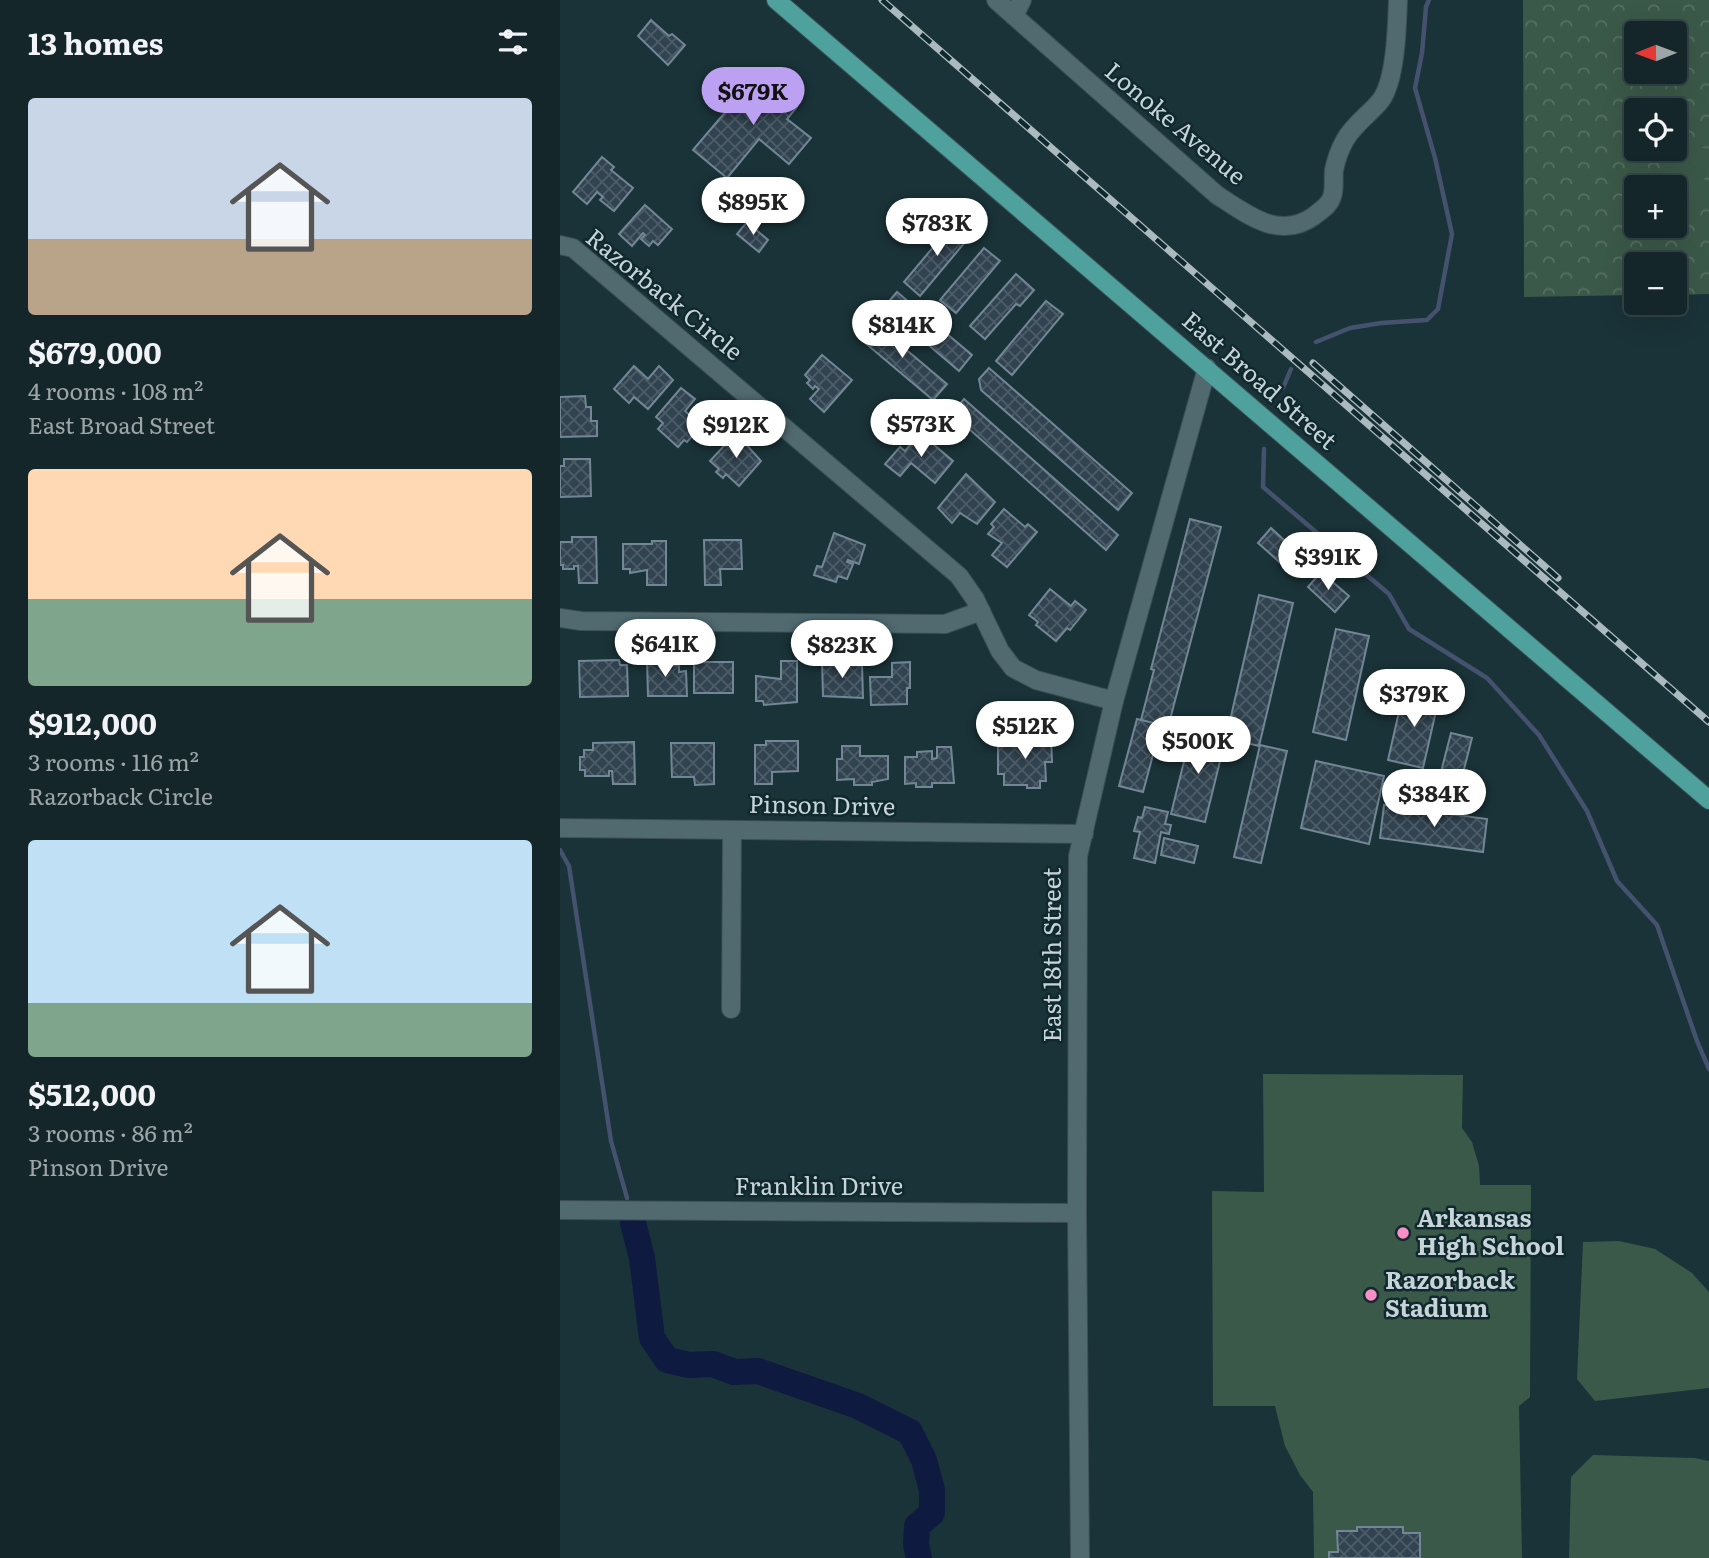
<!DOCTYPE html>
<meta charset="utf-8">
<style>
:root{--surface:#14262a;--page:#213236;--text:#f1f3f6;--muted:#9da5a8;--line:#334347;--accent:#bca0f2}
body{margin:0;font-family:Literata,serif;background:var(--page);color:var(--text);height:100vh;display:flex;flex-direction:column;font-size:26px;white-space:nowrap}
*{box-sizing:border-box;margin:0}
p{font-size:23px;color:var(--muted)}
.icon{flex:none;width:38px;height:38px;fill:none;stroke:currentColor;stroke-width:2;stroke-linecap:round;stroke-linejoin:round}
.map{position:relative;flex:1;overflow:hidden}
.details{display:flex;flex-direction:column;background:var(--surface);width:560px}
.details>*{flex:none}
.needle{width:46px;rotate:269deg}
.buttons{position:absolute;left:1064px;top:21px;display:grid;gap:14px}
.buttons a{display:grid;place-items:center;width:63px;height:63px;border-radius:7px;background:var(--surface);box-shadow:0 7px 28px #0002,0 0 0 2px var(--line);font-size:35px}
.price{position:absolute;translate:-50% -60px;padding:0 16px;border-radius:24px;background:#fff;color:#222;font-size:23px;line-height:46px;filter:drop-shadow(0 2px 4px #0008)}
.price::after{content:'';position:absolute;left:50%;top:42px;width:21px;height:16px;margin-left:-10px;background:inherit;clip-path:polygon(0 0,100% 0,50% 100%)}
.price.active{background:var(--accent);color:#111}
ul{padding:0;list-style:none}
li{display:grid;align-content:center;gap:14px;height:371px;padding:0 28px}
li span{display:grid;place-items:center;height:217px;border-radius:7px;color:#555}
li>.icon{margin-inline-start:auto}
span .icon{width:126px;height:126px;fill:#fffc;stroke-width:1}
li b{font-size:30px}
h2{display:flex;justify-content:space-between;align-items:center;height:84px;padding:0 28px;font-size:30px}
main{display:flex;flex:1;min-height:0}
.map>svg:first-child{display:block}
.park{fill:url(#park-crowns);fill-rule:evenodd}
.pitch{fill:#3b5948}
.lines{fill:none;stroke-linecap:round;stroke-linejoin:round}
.stream{stroke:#45526e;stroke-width:4.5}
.river{stroke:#0e1a40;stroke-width:26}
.building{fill:url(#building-cross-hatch);stroke:#728695;stroke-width:2}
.minor-casing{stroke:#3a4e53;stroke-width:20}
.tertiary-casing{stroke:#3a4e53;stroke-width:20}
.primary-casing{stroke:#3a4e53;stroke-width:20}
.minor{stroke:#506a70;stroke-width:18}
.tertiary{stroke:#506a70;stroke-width:18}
.primary{stroke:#4fa19d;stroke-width:18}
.rail-casing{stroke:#aababe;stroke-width:7}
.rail{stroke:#10292e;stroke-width:4.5;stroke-dasharray:13;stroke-linecap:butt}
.poi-dot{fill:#fa8fc8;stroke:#10292e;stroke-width:2.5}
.labels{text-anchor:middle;stroke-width:5;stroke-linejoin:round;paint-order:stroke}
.street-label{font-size:24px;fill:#c6d4d8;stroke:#10292e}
.poi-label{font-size:24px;font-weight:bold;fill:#c6d4d8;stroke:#10292e;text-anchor:start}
</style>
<main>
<section class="details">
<h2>13 homes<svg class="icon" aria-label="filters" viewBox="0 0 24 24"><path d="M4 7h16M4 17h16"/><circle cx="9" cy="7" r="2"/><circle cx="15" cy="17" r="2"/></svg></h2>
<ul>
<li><span style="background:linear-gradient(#c9d6e8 65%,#b9a48a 0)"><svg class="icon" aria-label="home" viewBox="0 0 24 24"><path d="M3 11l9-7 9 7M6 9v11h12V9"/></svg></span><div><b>$679,000</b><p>4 rooms · 108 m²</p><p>East Broad Street</p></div></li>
<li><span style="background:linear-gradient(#ffd9b3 60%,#7fa58c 0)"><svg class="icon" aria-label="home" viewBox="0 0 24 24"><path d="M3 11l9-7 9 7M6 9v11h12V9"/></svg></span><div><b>$912,000</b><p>3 rooms · 116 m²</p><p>Razorback Circle</p></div></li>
<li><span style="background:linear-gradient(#bfe0f5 75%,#7fa58c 0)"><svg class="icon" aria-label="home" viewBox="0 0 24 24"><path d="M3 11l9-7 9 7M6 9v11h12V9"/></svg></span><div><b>$512,000</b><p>3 rooms · 86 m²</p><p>Pinson Drive</p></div></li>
</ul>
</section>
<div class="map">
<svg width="1149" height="1558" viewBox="0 0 1149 1558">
<defs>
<pattern id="park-crowns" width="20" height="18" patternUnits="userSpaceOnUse" patternTransform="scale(1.75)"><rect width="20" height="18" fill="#3b5948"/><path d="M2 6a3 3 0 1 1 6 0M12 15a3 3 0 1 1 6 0" fill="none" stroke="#567062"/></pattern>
<pattern id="building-cross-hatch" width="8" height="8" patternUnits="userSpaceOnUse" patternTransform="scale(1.75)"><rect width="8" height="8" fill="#314350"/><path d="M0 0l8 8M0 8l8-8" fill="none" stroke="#4d5d68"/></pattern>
</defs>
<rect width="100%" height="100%" fill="#1a3338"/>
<path class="park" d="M963,0H1149V294L1115,295V264H1076V295L964,297ZM1076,33H1115V72H1076ZM1076,110H1115V149H1076ZM1076,187H1115V226H1076Z"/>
<g class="pitch">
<path d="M1145,148L1144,207H1115V187H1112V149Z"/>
<path d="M703,1074L903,1075L902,1128L912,1142L919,1166L920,1185H971L970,1397L959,1406L962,1558H754L753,1492L740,1475L725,1446L715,1406H653L652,1191L704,1192Z"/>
<path d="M1059,1241L1095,1249L1132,1273L1149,1292V1388L1035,1401L1017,1379L1023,1242Z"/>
<path d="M1033,1455L1135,1458L1149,1461V1558H1009L1011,1477Z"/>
</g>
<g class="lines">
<g class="stream">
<path d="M756,342L790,328L821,323L867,320L878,309L892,234L875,158L855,88L862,53L866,7L869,0"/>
<path d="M723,388L731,369"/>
<path d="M704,449L703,487L829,594L849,629L927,678L979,735L1027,811L1057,881L1097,925L1137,1041L1149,1069"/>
<path d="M0,850L9,866L51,1141L67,1198"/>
</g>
<path class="river" d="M73,1223L82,1258L92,1338L107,1360L129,1365L153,1364L174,1372L198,1371L298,1406L350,1432L364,1460L372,1490V1513L357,1526L356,1545L359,1558"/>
</g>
<g class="building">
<path d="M91,20L109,36L112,34L125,45L108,65L78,36Z"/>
<path d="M194,71L237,107L227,119L251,138L229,164L199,139L167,178L133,150L174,102L171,99Z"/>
<path d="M42,157L54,167L51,170L73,188L54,211L40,200L43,197L37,192L27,204L13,192Z"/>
<path d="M85,205L112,229L98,245L93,241L89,246L81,239L85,235L83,233L72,246L59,234Z"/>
<path d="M395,221L411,235L360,296L344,282Z"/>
<path d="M187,222L208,240L199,252L177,234Z"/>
<path d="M424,248L440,261L396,313L380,300Z"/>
<path d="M456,274L474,290L460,306L456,304L425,339L410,326Z"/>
<path d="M337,292L412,355L399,371L324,307Z"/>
<path d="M486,301L503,314L452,375L436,361Z"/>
<path d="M312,321L387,384L373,400L298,337Z"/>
<path d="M262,355L292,380L264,412L250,399L259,389L255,386L253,389L247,383L250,380L245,375Z"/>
<path d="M74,366L88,379L99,366L113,380L88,409L74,397L69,403L54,389Z"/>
<path d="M429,368L572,493L558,510L421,390L419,379Z"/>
<path d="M121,388L135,399L125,411L142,425L127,442L124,440L118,447L98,429L103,423L96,417Z"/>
<path d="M25,396L26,407H31V421H37V436L0,437V397Z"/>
<path d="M404,399L558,535L546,550L392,414Z"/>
<path d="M176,433L201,461L179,486L166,474L163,478L156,472L159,469L150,461Z"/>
<path d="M360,433L393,461L375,483L351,463L340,476L325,464L340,447L345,451Z"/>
<path d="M4,459H30L31,496L0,497V466H4Z"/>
<path d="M406,474L435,502L417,524L400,513L392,523L378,508Z"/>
<path d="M444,509L465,527L468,524L477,532L447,567L432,555L442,543L428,534L434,527L431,524Z"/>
<path d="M630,519L661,527L608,727L581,720L594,670L591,669Z"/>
<path d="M711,528L737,552L724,566L698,543Z"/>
<path d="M274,533L305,545L299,564L288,560L287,562L293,564L287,579L278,576L276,582L254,575L257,566L262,567Z"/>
<path d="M12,537H36L37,583H19L18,566H14V569H3V565H0V542H12Z"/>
<path d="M144,540H181L182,569H160L161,585H145Z"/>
<path d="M92,541H106V585H87V570L70,573V569H63V544H92Z"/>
<path d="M761,572L789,596L775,612L748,587Z"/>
<path d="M490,589L511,606L515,601L526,610L510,630L507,628L496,641L476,625L478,622L469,615Z"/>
<path d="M699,595L733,603L699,746L666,738Z"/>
<path d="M776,629L809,636L786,740L753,732Z"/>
<path d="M87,659H106V666L119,665V672L126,671L127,696H88Z"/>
<path d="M59,660L60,665H67L68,696L20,697L19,661Z"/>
<path d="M221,661H237V702L204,705L203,701H196V676L221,679Z"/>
<path d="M262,661H280V666L302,665L303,698L263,696Z"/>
<rect x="134" y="662" width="39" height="31"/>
<path d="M350,662V688H347V704L311,705L310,677H332V663Z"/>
<path d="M844,690L879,698L863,768L828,760Z"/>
<path d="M577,719L601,725L583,792L559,786Z"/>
<path d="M632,729L666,737L645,822L611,814Z"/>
<path d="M891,733L912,738L902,777L881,772Z"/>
<path d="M472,735H491L492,762H485L486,781H480V788H467V785H444V774H438V740H472Z"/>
<path d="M206,741H238V771L212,772V784H195V745H206Z"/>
<path d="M74,742L75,784H53L52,771H49V776H25V770H20V757H24V750H33V743Z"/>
<path d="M111,743H154V784L135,785L134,777H112Z"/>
<path d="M700,745L727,751L701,863L674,857Z"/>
<path d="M282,746H300V756H328V779L312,782V785H294V779L277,780V759H282Z"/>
<path d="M377,747H391L394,783H372V787H356V783L345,784V757H357V752L372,751V759L377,758Z"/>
<path d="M756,761L824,776L809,844L741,828Z"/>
<path d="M824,805L927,819L923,852L820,838Z"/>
<path d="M585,807L608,812L605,824L611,825L609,834L601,832L595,863L574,858L580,832L574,831L578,817L582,818Z"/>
<path d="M604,838L638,846L634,863L601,855Z"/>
<path d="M797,1527H843V1533H860V1558H769V1552H778L777,1531H797Z"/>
</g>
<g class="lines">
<g class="minor-casing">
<g id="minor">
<path d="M436,0L657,195C687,214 719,241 754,216C761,210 769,206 772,197C775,188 773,179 774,170C776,160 780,149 785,140C794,124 810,114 821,100C836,79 837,26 838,0"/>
<path d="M454,16L462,0"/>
<path d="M0,245L13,248L399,576L415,599L440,651L453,668L476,680L554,701"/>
<path d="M0,618L21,621L385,624L421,611"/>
<path d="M0,828L524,834"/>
<path d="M171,1009L172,830"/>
<path d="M0,1210L517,1213"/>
</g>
</g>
<g class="tertiary-casing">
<path id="tertiary" d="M520,1558L517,1213L518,856L554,701L647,368"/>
</g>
<g class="primary-casing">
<path id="primary" d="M216,0L1149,800"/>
</g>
<use href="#minor" class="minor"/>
<use href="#tertiary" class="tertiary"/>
<use href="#primary" class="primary"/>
<g class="rail-casing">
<g id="rail">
<path d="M322,0L1149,722"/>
<path d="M753,363L998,578"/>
</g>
</g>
<use href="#rail" class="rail"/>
</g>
<g class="poi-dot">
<circle cx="843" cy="1233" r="7"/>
<circle cx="811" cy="1295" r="7"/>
</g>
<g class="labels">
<g class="street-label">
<text transform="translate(615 124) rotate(40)" y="8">Lonoke Avenue</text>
<text transform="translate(104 295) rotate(39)" y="8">Razorback Circle</text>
<text transform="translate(699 381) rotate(41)" y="8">East Broad Street</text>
<text transform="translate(262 806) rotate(1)" y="8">Pinson Drive</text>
<text transform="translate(493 955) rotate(-90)" y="8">East 18th Street</text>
<text x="259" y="1195">Franklin Drive</text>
</g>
<g class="poi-label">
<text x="857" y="1227">Arkansas<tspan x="857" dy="28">High School</tspan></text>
<text x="825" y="1289">Razorback<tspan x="825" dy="28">Stadium</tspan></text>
</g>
</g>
</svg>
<div class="buttons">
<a><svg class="needle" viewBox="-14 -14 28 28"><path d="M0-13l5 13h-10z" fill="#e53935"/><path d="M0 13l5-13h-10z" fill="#9da5a8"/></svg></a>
<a><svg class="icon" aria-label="locate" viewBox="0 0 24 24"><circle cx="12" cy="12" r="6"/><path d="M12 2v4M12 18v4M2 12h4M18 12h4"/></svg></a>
<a>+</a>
<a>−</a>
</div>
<b class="price active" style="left:193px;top:127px">$679K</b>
<b class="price" style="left:193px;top:237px">$895K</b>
<b class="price" style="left:377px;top:258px">$783K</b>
<b class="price" style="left:342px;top:360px">$814K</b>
<b class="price" style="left:361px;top:459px">$573K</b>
<b class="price" style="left:176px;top:460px">$912K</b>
<b class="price" style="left:768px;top:592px">$391K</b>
<b class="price" style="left:105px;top:679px">$641K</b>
<b class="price" style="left:282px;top:680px">$823K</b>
<b class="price" style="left:854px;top:729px">$379K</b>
<b class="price" style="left:465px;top:761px">$512K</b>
<b class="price" style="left:638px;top:776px">$500K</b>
<b class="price" style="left:874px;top:829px">$384K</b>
</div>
</main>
